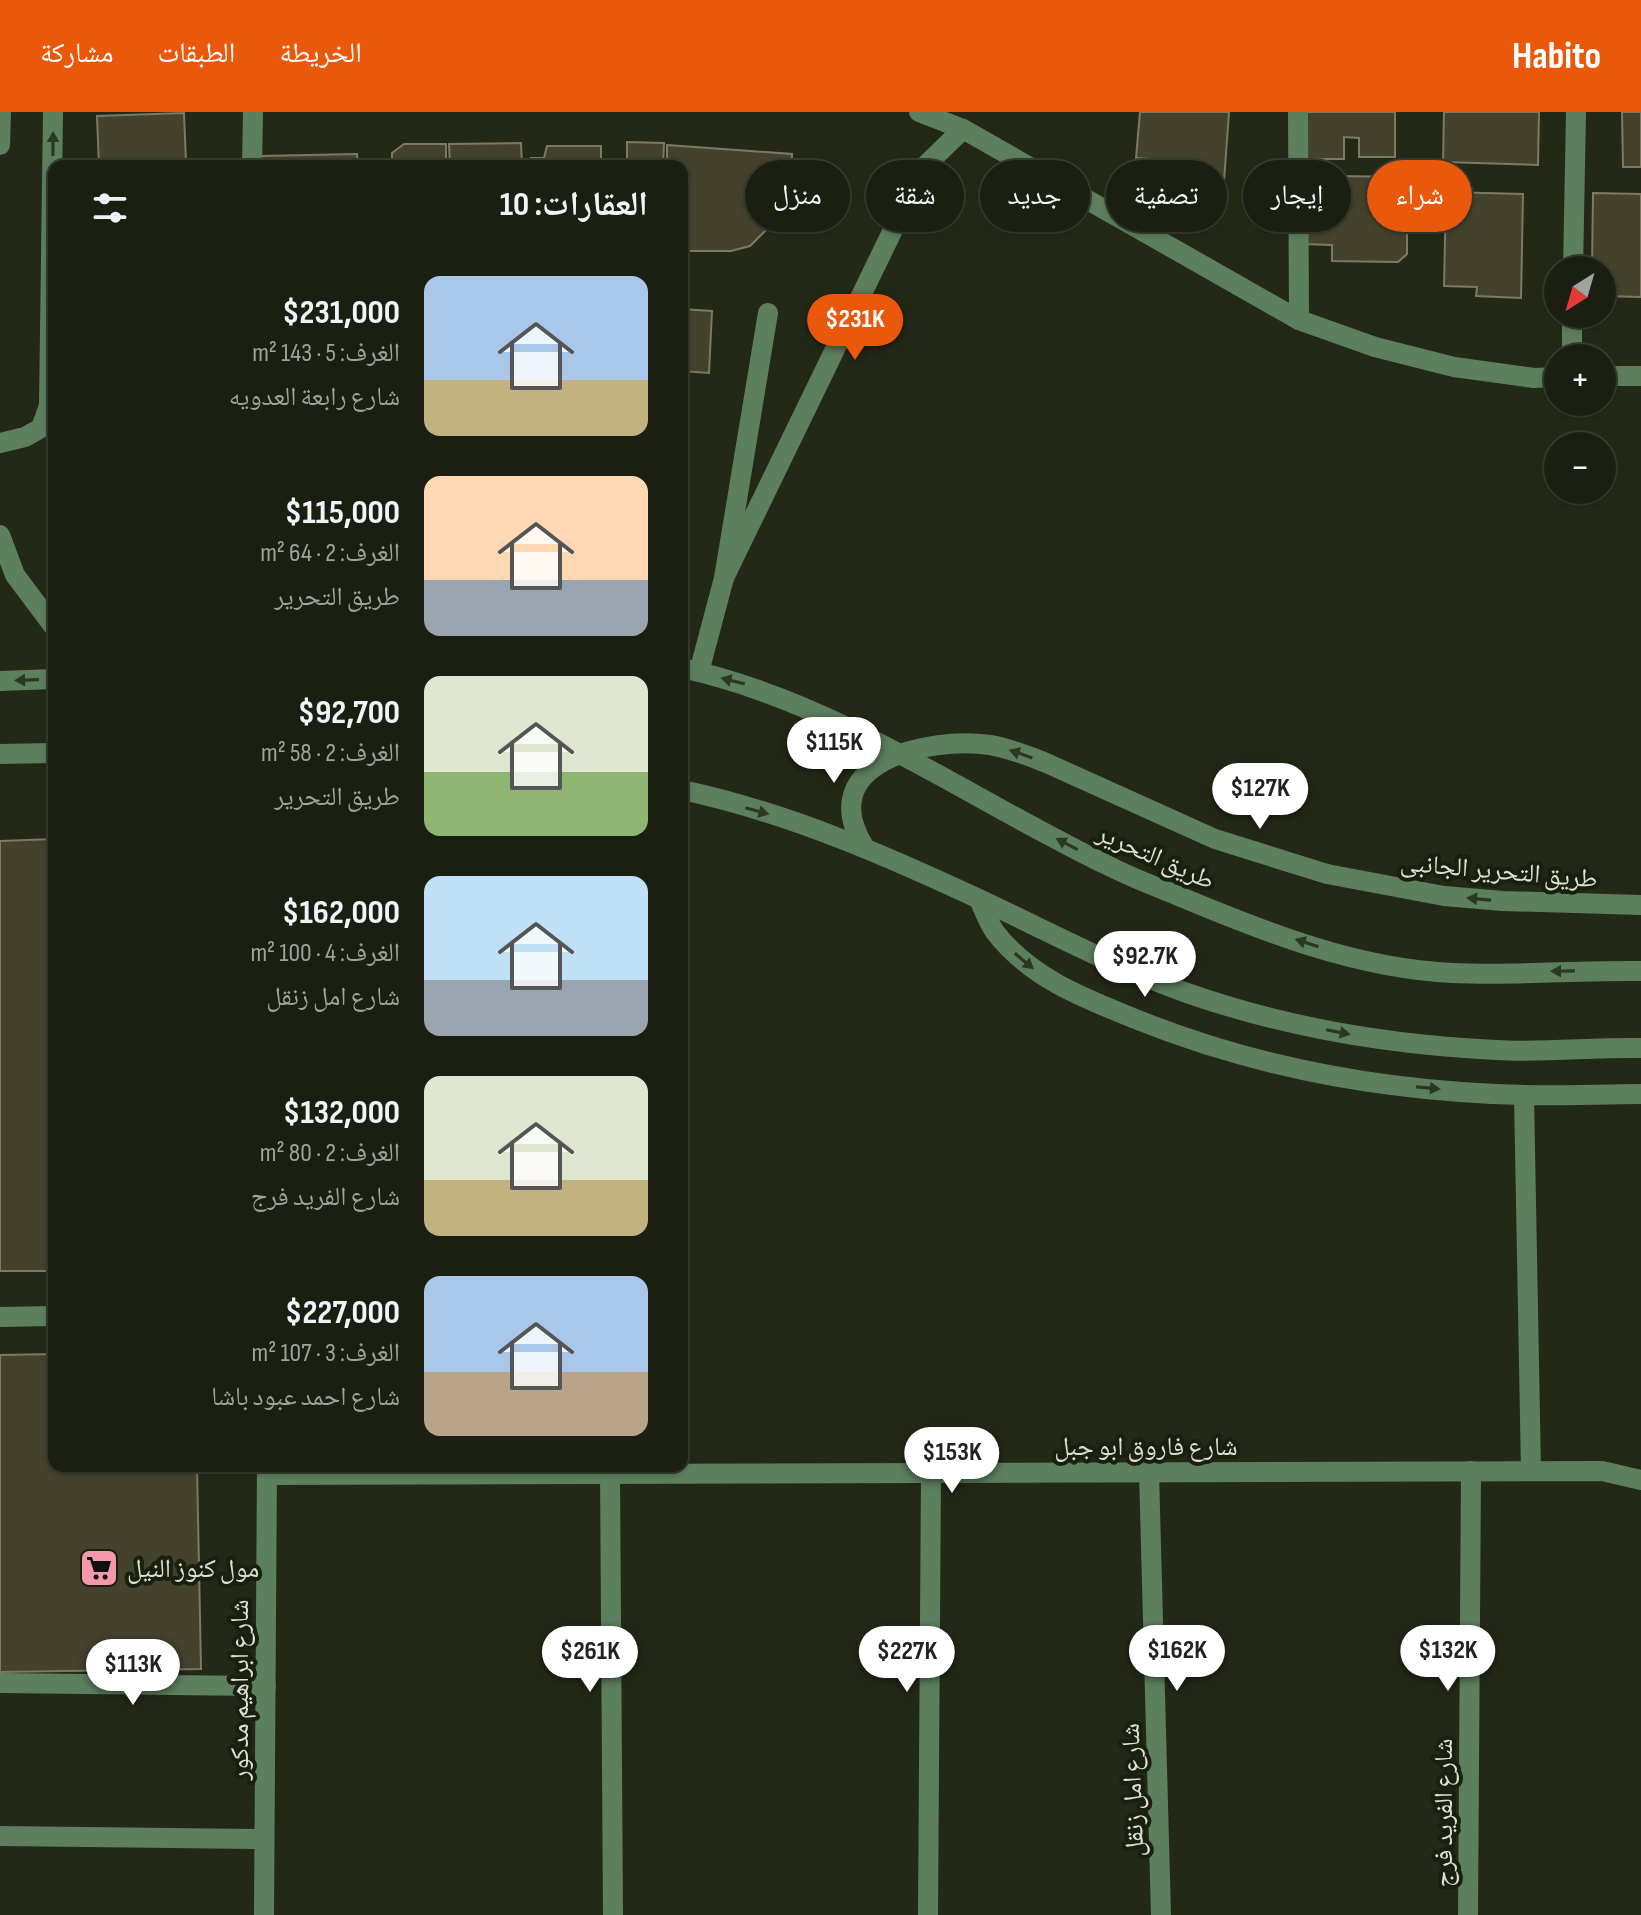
<!DOCTYPE html>
<html lang="ar">
<meta charset="utf-8">
<style>
:root{--surface:#1b1f11;--page:#282c1f;--text:#f1f3f6;--muted:#a0a29f;--line:#393d31;--accent:#ea580c}
body{margin:0;font-family:"Sofia Sans Condensed","Noto Naskh Arabic",sans-serif;background:var(--page);color:var(--text);direction:rtl;height:100vh;display:flex;flex-direction:column;font-size:30px;white-space:nowrap}
*{box-sizing:border-box;margin:0}
p{font-size:26px;color:var(--muted)}
.icon{flex:none;width:44px;height:44px;fill:none;stroke:currentColor;stroke-width:2;stroke-linecap:round;stroke-linejoin:round}
.map{position:relative;flex:1;overflow:hidden;direction:ltr}
.panel{position:absolute;left:48px;top:48px;width:640px;height:1312px;display:flex;flex-direction:column;background:var(--surface);border-radius:16px;box-shadow:0 2px 6px #0004,0 0 0 2px var(--line);direction:rtl}
.panel>*{flex:none}
.banner{position:absolute;left:712px;top:48px;width:760px;height:72px;direction:rtl;display:flex;gap:16px}
.needle{width:52px;rotate:217deg}
.controls{position:absolute;left:1544px;top:144px;display:grid;gap:16px}
.controls a{display:grid;place-items:center;width:72px;height:72px;border-radius:50%;background:var(--surface);box-shadow:0 2px 6px #0004,0 0 0 2px var(--line);font-size:40px}
.price{position:absolute;translate:-50% -68px;padding:0 18px;border-radius:28px;background:#fff;color:#222;font-size:26px;line-height:52px;filter:drop-shadow(0 2px 4px #0008)}
.price::after{content:'';position:absolute;left:50%;top:48px;width:24px;height:18px;margin-left:-12px;background:inherit;clip-path:polygon(0 0,100% 0,50% 100%)}
.price.on{background:var(--accent);color:#fff}
ul{padding:0;list-style:none}
li{display:flex;align-items:center;gap:24px;height:200px;padding:0 40px}
li span{display:grid;place-items:center;flex:none;width:224px;height:160px;border-radius:16px;color:#555}
li>.icon{margin-inline-start:auto}
span .icon{width:96px;height:96px;fill:#fffc;stroke-width:1}
li b{font-size:34px}
h2{display:flex;justify-content:space-between;align-items:center;height:96px;padding:0 40px;font-size:34px}
.tag{padding:0 28px;border-radius:36px;background:var(--surface);box-shadow:0 2px 6px #0004,0 0 0 2px var(--line);font-size:28px;line-height:72px}
.tag.on{background:var(--accent);color:#fff}
header{display:flex;align-items:center;gap:48px;box-sizing:border-box;height:112px;padding:0 40px;background:var(--accent);color:#fff}
header strong{font-size:38px}
nav{display:flex;gap:44px;margin-inline-start:auto;font-size:28px}
.map>svg:first-child{display:block}
.building{fill:#44412c;stroke:#7d7a64;stroke-width:2}
.lines{fill:none;stroke-linecap:round;stroke-linejoin:round}
.minor{stroke:#5c7f5e;stroke-width:20}
.oneway{fill:#2a3822}
.labels{text-anchor:middle;stroke-width:8;stroke-linejoin:round;paint-order:stroke}
.street-label{font-size:26px;fill:#dce0d4;stroke:#1a200e}
.poi-label{font-size:26px;fill:#dce0d4;stroke:#1a200e;text-anchor:start}
</style>
<header>
<strong>Habito</strong>
<nav><a>الخريطة</a><a>الطبقات</a><a>مشاركة</a></nav>
</header>
<div class="map">
<svg width="1641" height="1803" viewBox="0 0 1641 1803">
<rect width="100%" height="100%" fill="#242917"/>
<g class="building">
<path d="M1140,0H1229L1223,83L1199,82L1197,72L1168,69L1164,48L1136,46Z"/>
<path d="M1307,0H1395V45H1359V26L1344,25V47H1307Z"/>
<path d="M1444,0H1539L1538,53L1443,50Z"/>
<path d="M1622,0H1641V55H1623Z"/>
<path d="M184,1L186,51L99,54L97,4Z"/>
<path d="M627,30L664,31L663,54H627Z"/>
<path d="M521,31L522,54H450L449,32Z"/>
<path d="M404,32H446V54H392V41Z"/>
<path d="M667,33L792,42L791,71L783,91L766,118L750,134L731,139H682V54H667Z"/>
<path d="M547,34H601V54H531V46H544Z"/>
<path d="M357,42L358,54H260V44Z"/>
<path d="M1338,64L1402,65L1401,99L1407,103V142L1398,150L1332,149V133L1303,132V92H1338Z"/>
<path d="M1446,80L1523,82L1521,186L1476,184L1477,175L1444,174Z"/>
<path d="M1593,81L1641,82V185L1602,184V158H1592Z"/>
<path d="M682,197L712,199L709,261L682,259Z"/>
<path d="M54,727V1159H0V729Z"/>
<path d="M54,1242V1354H197L201,1557L0,1560V1243Z"/>
</g>
<g class="lines">
<g class="minor">
<path d="M919,0L963,17L1299,208L1375,235L1454,255L1534,266L1558,265"/>
<path d="M1298,0L1299,208"/>
<path d="M0,33L1,0"/>
<path d="M252,54L253,0"/>
<path d="M1573,158L1576,0"/>
<path d="M1572,246V202"/>
<path d="M1602,264H1641"/>
<path d="M0,331L25,325L41,316L49,294L53,0"/>
<path d="M0,423L15,463L54,515"/>
<path d="M724,466L923,56L963,17"/>
<path d="M682,556C838,590 967,686 1109,754C1132,766 1157,775 1181,785C1267,821 1359,857 1453,861C1516,864 1579,858 1641,859"/>
<path d="M699,560L724,466L768,201"/>
<path d="M0,569L54,567"/>
<path d="M0,642L54,641"/>
<path d="M682,678C791,701 894,747 994,794C1057,824 1120,857 1187,881C1287,916 1390,933 1496,938C1544,941 1593,935 1641,936"/>
<path d="M865,736C811,651 928,624 990,633C1009,636 1026,643 1044,650L1215,727L1327,762L1444,784L1503,789L1641,793"/>
<path d="M979,787C984,798 988,810 995,820C1031,867 1086,887 1138,908C1260,957 1393,980 1525,983C1564,984 1602,982 1641,982"/>
<path d="M1524,983L1531,1359"/>
<path d="M0,1205L54,1204"/>
<path d="M1149,1360L1161,1803"/>
<path d="M610,1361L613,1803"/>
<path d="M267,1363L1602,1359L1641,1368"/>
<path d="M0,1571L266,1574"/>
<path d="M0,1724L264,1727"/>
<path d="M264,1803L267,1354"/>
<path d="M928,1803L931,1361"/>
<path d="M1468,1803L1471,1359"/>
</g>
</g>
<defs><path id="oneway-solid" d="M-6-.8H1V-3.2L6.5 0L1 3.2V.8H-6Z" transform="scale(2)"/></defs>
<g class="oneway">
<use href="#oneway-solid" transform="translate(53 32) rotate(-89)"/>
<use href="#oneway-solid" transform="translate(27 568) rotate(178)"/>
<use href="#oneway-solid" transform="translate(733 569) rotate(-166)"/>
<use href="#oneway-solid" transform="translate(1021 642) rotate(-161)"/>
<use href="#oneway-solid" transform="translate(757 699) rotate(16)"/>
<use href="#oneway-solid" transform="translate(1067 732) rotate(-152)"/>
<use href="#oneway-solid" transform="translate(1479 787) rotate(-175)"/>
<use href="#oneway-solid" transform="translate(1307 831) rotate(-162)"/>
<use href="#oneway-solid" transform="translate(1024 849) rotate(40)"/>
<use href="#oneway-solid" transform="translate(1563 859) rotate(179)"/>
<use href="#oneway-solid" transform="translate(1338 920) rotate(11)"/>
<use href="#oneway-solid" transform="translate(1428 976) rotate(5)"/>
</g>
<defs>
<g id="supermarket-square" transform="scale(2)"><rect x="-9" y="-9" width="18" height="18" rx="4" fill="#f39aaa" stroke="#1a200e"/><path d="M-6-5.5h2.5l.6 2H6L4.5 2H-2.5L-4.4-4H-6ZM-1.5 3.2a1.3 1.3 0 1 0 .1 0ZM3 3.2a1.3 1.3 0 1 0 .1 0Z" fill="#111"/></g>
</defs>
<g fill-rule="evenodd">
<use href="#supermarket-square" x="99" y="1456"/>
</g>
<g class="labels">
<g class="street-label">
<text transform="translate(1156 744) rotate(24)" y="9">طريق التحرير</text>
<text transform="translate(1499 758) rotate(5)" y="9">طريق التحرير الجانبى</text>
<text x="1146" y="1343">شارع فاروق ابو جبل</text>
<text transform="translate(239 1578) rotate(-90)" y="9">شارع ابراهيم مدكور</text>
<text transform="translate(1132 1678) rotate(-92)" y="9">شارع امل زنقل</text>
<text transform="translate(1443 1701) rotate(-90)" y="9">شارع الفريد فرج</text>
</g>
<g class="poi-label">
<text x="127" y="1465">مول كنوز النيل</text>
</g>
</g>
</svg>
<div class="controls">
<a><svg class="needle" viewBox="-14 -14 28 28"><path d="M0-13l5 13h-10z" fill="#e53935"/><path d="M0 13l5-13h-10z" fill="#a0a29f"/></svg></a>
<a>+</a>
<a>−</a>
</div>
<b class="price on" style="left:855px;top:250px">$231K</b>
<b class="price" style="left:834px;top:673px">$115K</b>
<b class="price" style="left:1260px;top:719px">$127K</b>
<b class="price" style="left:1145px;top:887px">$92.7K</b>
<b class="price" style="left:952px;top:1383px">$153K</b>
<b class="price" style="left:1177px;top:1581px">$162K</b>
<b class="price" style="left:1448px;top:1581px">$132K</b>
<b class="price" style="left:590px;top:1582px">$261K</b>
<b class="price" style="left:907px;top:1582px">$227K</b>
<b class="price" style="left:133px;top:1595px">$113K</b>
<div class="banner">
<a class="tag on">شراء</a>
<a class="tag">إيجار</a>
<a class="tag">تصفية</a>
<a class="tag">جديد</a>
<a class="tag">شقة</a>
<a class="tag">منزل</a>
</div>
<section class="panel">
<h2>العقارات: 10<svg class="icon" aria-label="filters" viewBox="0 0 24 24"><path d="M4 7h16M4 17h16"/><circle cx="9" cy="7" r="2"/><circle cx="15" cy="17" r="2"/></svg></h2>
<ul>
<li><span style="background:linear-gradient(#a9c7e8 65%,#c2b280 0)"><svg class="icon" aria-label="home" viewBox="0 0 24 24"><path d="M3 11l9-7 9 7M6 9v11h12V9"/></svg></span><div><b>$231,000</b><p>الغرف: 5 · 143 m²</p><p>شارع رابعة العدويه</p></div></li>
<li><span style="background:linear-gradient(#ffd9b3 65%,#9aa5b1 0)"><svg class="icon" aria-label="home" viewBox="0 0 24 24"><path d="M3 11l9-7 9 7M6 9v11h12V9"/></svg></span><div><b>$115,000</b><p>الغرف: 2 · 64 m²</p><p>طريق التحرير</p></div></li>
<li><span style="background:linear-gradient(#dfe7d0 60%,#8fb573 0)"><svg class="icon" aria-label="home" viewBox="0 0 24 24"><path d="M3 11l9-7 9 7M6 9v11h12V9"/></svg></span><div><b>$92,700</b><p>الغرف: 2 · 58 m²</p><p>طريق التحرير</p></div></li>
<li><span style="background:linear-gradient(#bfe0f5 65%,#9aa5b1 0)"><svg class="icon" aria-label="home" viewBox="0 0 24 24"><path d="M3 11l9-7 9 7M6 9v11h12V9"/></svg></span><div><b>$162,000</b><p>الغرف: 4 · 100 m²</p><p>شارع امل زنقل</p></div></li>
<li><span style="background:linear-gradient(#dfe7d0 65%,#c2b280 0)"><svg class="icon" aria-label="home" viewBox="0 0 24 24"><path d="M3 11l9-7 9 7M6 9v11h12V9"/></svg></span><div><b>$132,000</b><p>الغرف: 2 · 80 m²</p><p>شارع الفريد فرج</p></div></li>
<li><span style="background:linear-gradient(#a9c7e8 60%,#b9a48a 0)"><svg class="icon" aria-label="home" viewBox="0 0 24 24"><path d="M3 11l9-7 9 7M6 9v11h12V9"/></svg></span><div><b>$227,000</b><p>الغرف: 3 · 107 m²</p><p>شارع احمد عبود باشا</p></div></li>
</ul>
</section>
</div>
